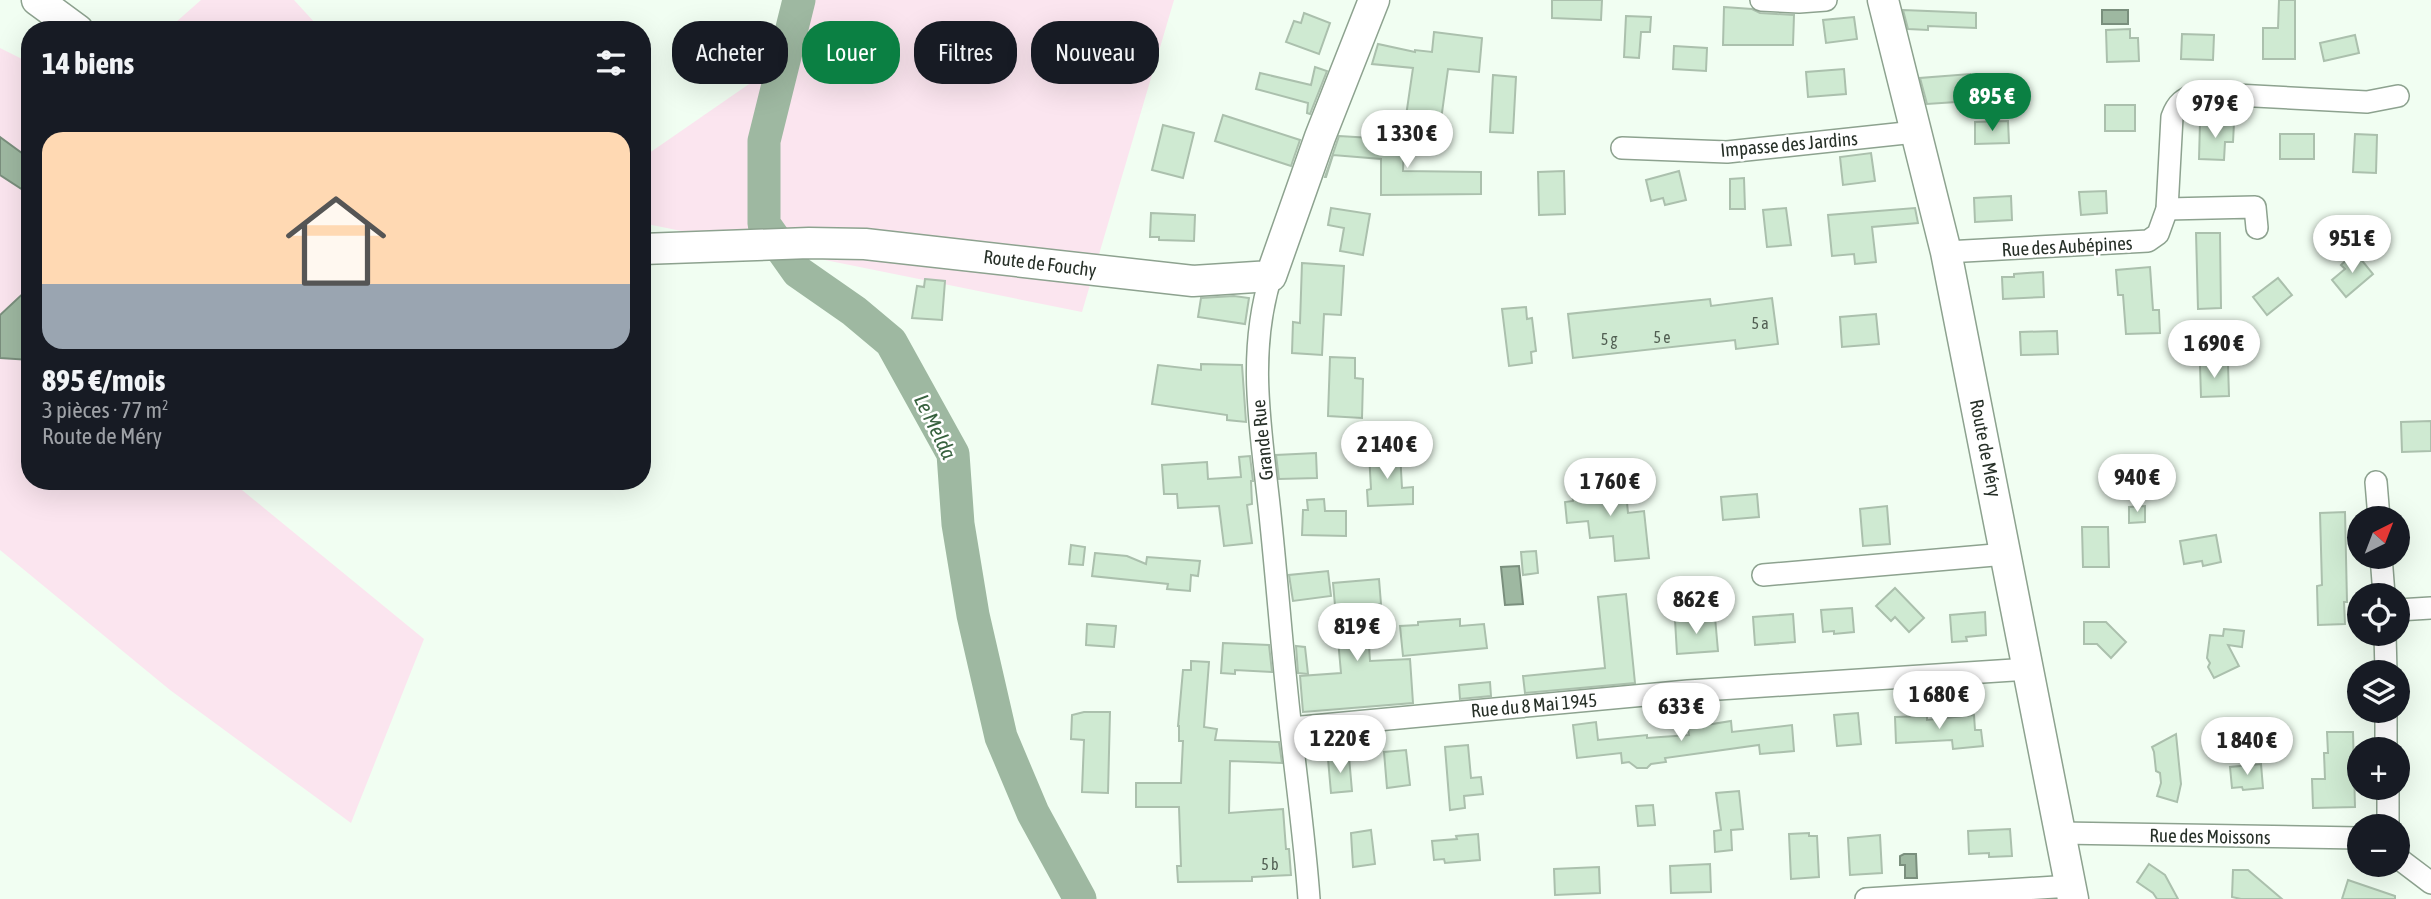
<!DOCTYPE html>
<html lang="fr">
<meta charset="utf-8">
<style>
:root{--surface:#171b24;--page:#242831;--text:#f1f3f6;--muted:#9ea1a6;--line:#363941;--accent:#0b8043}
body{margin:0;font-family:"Asap Condensed",sans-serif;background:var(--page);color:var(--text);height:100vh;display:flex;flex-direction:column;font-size:26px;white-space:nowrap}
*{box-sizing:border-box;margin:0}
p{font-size:23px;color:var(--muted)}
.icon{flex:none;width:38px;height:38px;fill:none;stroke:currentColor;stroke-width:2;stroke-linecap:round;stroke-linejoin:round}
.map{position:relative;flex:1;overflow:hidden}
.details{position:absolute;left:21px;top:21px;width:630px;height:469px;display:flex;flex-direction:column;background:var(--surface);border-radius:28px;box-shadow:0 7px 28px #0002}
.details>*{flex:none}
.banner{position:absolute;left:672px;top:21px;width:665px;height:63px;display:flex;gap:14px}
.needle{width:46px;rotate:42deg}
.buttons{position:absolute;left:2347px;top:506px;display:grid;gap:14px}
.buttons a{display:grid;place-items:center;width:63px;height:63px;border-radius:50%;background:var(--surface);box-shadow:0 7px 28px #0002;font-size:35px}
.price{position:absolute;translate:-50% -60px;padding:0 16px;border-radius:24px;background:#fff;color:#222;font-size:23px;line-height:46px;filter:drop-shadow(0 2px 4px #0008)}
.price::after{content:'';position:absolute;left:50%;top:42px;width:21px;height:16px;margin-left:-10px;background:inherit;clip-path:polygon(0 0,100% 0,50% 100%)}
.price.current{background:var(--accent);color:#fff}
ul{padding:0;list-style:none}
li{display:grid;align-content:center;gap:14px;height:371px;padding:0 21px}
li+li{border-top:2px solid var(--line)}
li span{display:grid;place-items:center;height:217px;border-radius:21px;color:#555}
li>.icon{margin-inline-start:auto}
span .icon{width:126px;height:126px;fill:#fffc;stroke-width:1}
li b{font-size:30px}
h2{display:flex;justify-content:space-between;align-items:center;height:84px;padding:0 21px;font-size:30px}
.tag{padding:0 24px;border-radius:28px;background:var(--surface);box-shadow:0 7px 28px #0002;font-size:24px;line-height:63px}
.tag.current{background:var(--accent);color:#fff}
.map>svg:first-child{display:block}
.green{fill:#fbe5ef}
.water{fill:#9eb8a1;stroke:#7a8f7d;stroke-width:2}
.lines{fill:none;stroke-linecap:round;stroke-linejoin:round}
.river{stroke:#9eb8a1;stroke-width:33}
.building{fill:#cfead2;stroke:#abc0ad;stroke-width:2}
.street-casing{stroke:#8da28f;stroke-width:24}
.secondary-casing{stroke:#8da28f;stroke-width:33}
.street{stroke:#fff;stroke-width:21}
.secondary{stroke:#fff;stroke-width:30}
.labels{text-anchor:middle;stroke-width:5;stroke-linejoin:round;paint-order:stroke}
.number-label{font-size:16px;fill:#515e52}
.street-label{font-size:19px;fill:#273028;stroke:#fff}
.water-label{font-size:21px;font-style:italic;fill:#37613e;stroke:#fff}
</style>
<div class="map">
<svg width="2431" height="899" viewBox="0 0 2431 899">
<rect width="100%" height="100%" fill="#f1fef2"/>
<g class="green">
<path d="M201,0H294L316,24L312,30H167Z"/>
<path d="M800,0H1174L1082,312L642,223V158L752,82Z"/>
<path d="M0,48L30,63V481H231L424,639L351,823L170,690L0,550Z"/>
</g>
<g class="water">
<rect x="2102" y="10" width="26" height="14"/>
<path d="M0,137L30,159V197L26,192L0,175Z"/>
<path d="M30,287V360L0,358V315Z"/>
<path d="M1519,566L1523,604L1505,605L1501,567Z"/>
<path d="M1904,854H1916L1917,878H1905V865H1900V856Z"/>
</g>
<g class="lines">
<path class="river" d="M799,0L764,141V224L798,272L854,311L891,342L953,454L958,524L973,615L1001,737L1033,813L1080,899"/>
</g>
<g class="building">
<path d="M1552,0H1602L1601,20L1552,18Z"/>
<path d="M2279,0H2295V59H2263V28H2278Z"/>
<path d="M1724,7L1752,9L1760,13L1794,15L1793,45H1723Z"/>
<path d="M1903,10L1976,13V28L1928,26V30L1908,29Z"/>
<path d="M1304,13L1330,23L1319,54L1286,42L1294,21L1301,23Z"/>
<path d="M1626,16L1651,17L1650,32H1641L1639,58L1624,57Z"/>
<path d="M1854,17L1857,39L1826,43L1823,20Z"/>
<path d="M2130,29V38H2138L2139,61L2107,62L2106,30Z"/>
<path d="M1434,32L1482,38L1479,72L1448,69L1441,120L1406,116L1413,68L1372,64L1378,44L1415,52V50L1432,52Z"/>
<path d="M2182,34L2214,35L2213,60L2181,59Z"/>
<path d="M2355,35L2359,53L2324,61L2320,43Z"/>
<path d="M1674,46L1707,48L1706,71L1673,69Z"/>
<path d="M1315,67L1327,71L1310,114L1307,113L1308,103L1256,89L1260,73L1311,85Z"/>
<path d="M1844,69L1846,94L1808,97L1806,72Z"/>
<path d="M1970,74L1971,101L1927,104L1920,78Z"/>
<path d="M1493,75L1516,77L1513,133L1490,132Z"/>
<rect x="2105" y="105" width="30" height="26"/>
<path d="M1223,115L1300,140L1291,166L1215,141Z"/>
<path d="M2008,121L2009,143L1975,144V122Z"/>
<path d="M2200,122L2234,123L2233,142H2225L2224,160L2199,159Z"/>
<path d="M1163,125L1194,133L1183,178L1152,170Z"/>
<rect x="2280" y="134" width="34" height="25"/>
<path d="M2355,134L2377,135L2376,173L2353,172Z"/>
<path d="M1339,136L1404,140L1403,171L1481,172V194L1381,195V159L1333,155L1326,177H1325Z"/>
<path d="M1871,153L1875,181L1843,185L1840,157Z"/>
<path d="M1564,171L1565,214L1539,215L1538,172Z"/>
<path d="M1679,171L1686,200L1665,205L1663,198L1651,201L1646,180Z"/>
<path d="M1744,178L1745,209H1730V179Z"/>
<path d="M2106,191L2107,213L2081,215L2079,192Z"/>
<path d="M2011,196L2012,220L1975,222L1974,198Z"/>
<path d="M1331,208L1370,214L1363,255L1340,251L1344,228L1328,225Z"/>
<path d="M1786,208L1791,245L1767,247L1763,210Z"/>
<path d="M1915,208L1918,223L1872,227L1876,262L1855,264L1854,254L1832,256L1828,215Z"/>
<path d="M1151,213L1195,215L1194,241L1159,240V237H1150Z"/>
<path d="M2196,233H2220L2221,308L2198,309Z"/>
<path d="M2355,252L2373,274L2346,297L2332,280L2345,269L2341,265Z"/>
<path d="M1302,263L1344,266L1341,315L1324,314L1322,355L1292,353L1293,322L1300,323Z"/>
<path d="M2150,267L2153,310H2159L2160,333L2126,334L2123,295H2118L2116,270Z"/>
<path d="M2043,272L2044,297L2003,299L2002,277H2014V274Z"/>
<path d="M2278,278L2292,295L2267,315L2253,297Z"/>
<path d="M925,279L945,281L942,320L912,318L917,286L924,287Z"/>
<path d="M1234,296L1249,298L1245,324L1198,317L1201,298Z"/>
<path d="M1772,298L1778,344L1736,349L1735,340L1573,358L1568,314L1710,299L1711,306Z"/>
<path d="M1526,307L1527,319L1532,318L1536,351L1531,352L1532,363L1509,366L1502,309Z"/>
<path d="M1876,314L1879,344L1842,347L1840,317Z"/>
<path d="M2057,331L2058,354L2021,355L2020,332Z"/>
<path d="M1330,357L1355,358V378L1363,379L1362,418L1328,416Z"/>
<path d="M1201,364L1242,365L1246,422L1227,420V415L1152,404L1158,365L1201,370Z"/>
<path d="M2228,364L2229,396L2201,397L2200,365Z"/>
<path d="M2431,421V451L2402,452L2401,422Z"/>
<path d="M1400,452L1402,488L1413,487V504L1368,506L1367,490L1371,489L1369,453Z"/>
<path d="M1316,453L1317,478L1279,479L1276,455Z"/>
<path d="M1250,456L1253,481H1251L1252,504L1247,505L1252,543L1224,546L1219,506L1178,508L1177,494H1164L1162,465L1207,462L1208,479L1241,477L1239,457Z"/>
<path d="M1625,481L1628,513L1644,511L1649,558L1615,561L1613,536L1590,538L1588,521L1567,523L1565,502L1573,501L1572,487Z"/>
<path d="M1757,494L1759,517L1723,520L1721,497Z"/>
<path d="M1324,499L1325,511H1346V536L1302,535L1303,510H1308L1307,500Z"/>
<path d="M1887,506L1890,544L1863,546L1860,509Z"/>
<path d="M2145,506V522L2129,523V507Z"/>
<path d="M2345,512L2347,602H2344L2345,624L2318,625L2317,586L2322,585L2320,513Z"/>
<path d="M2082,527H2108L2109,567H2083Z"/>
<path d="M2216,535L2221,562L2203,566L2202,561L2184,564L2180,541Z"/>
<path d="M1071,545L1085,547L1083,565L1069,564Z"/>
<path d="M1536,551L1538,573L1523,575L1521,552Z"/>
<path d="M1095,553L1127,556L1146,564L1147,557L1200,561L1198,576L1191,575L1190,591L1167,589L1168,584L1092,576Z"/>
<path d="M1328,571L1331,596L1293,601L1289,575Z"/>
<path d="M1379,579L1381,604L1352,607L1355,647L1369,646L1370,661L1410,659L1413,703L1303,712L1300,676L1341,673L1333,583Z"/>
<path d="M1895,588L1924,618L1909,632L1895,617L1891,621L1876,606Z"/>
<path d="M1626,594L1635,683L1525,693L1523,676L1605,668L1598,597Z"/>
<path d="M1852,608L1854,632L1834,634V631L1823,632L1821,610Z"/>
<path d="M1985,612L1986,635L1966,637L1967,641L1952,642L1950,615Z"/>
<path d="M1793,614L1795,642L1755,645L1753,617Z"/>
<path d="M1715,617L1718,651L1677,654L1675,620Z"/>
<path d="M1460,619V626L1484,624L1487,648L1403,656L1400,626L1418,625V622Z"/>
<path d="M2084,622H2106L2126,642L2111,658L2097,644H2084Z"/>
<path d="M1087,624L1116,626L1114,647L1086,645Z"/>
<path d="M2224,629L2244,631L2242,647L2228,645L2239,666L2214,678L2208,667L2210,663L2207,658L2210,635L2223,636Z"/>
<path d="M1223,643L1269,645L1272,672L1235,670V674L1221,673Z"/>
<path d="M1296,646L1305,647L1308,674L1298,673Z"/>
<path d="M1191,661L1209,662L1204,727L1217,729L1215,740L1279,742L1282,763L1230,761L1229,813L1283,809L1286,849H1289L1291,875L1252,877V881L1178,882L1177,866H1181L1179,807H1136V783H1181L1183,741H1179V726H1178L1183,670H1191Z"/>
<path d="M1490,682L1491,696L1460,699L1459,685Z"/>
<path d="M1084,712H1110L1108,793L1082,792L1084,740L1071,739L1072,715Z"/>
<path d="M1858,713L1861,744L1837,746L1834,715Z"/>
<path d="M1974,715L1975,730H1981L1983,746L1953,749L1952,740L1896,743L1895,717L1927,716V720Z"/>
<path d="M1705,720L1706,725L1731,721L1732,732L1792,725L1794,751L1760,754L1759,745L1665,758L1666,762L1651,764L1647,768H1637L1629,762L1622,763L1621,753L1577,758L1573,725L1596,722L1598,740L1647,735V738L1689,735L1687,722Z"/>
<path d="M2327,732H2353L2355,807L2313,808L2312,779H2325L2324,753H2328Z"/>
<path d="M2176,734L2181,784L2177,802L2157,796L2161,783L2160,773L2156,771L2154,752L2152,747Z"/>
<path d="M1468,745L1471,778L1481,777L1483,794L1464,796L1465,808L1450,810L1445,747Z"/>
<path d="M1406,750L1410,785L1387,788L1384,752Z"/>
<path d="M1349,757L1352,791L1331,793L1328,759Z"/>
<path d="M2261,764L2263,788L2243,790L2242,787L2232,788L2230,767Z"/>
<path d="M1739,791L1743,829L1731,830L1732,850L1715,852L1714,831L1721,830L1716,793Z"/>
<path d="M1653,805L1655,825L1638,826L1636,806Z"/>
<path d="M2010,829L2012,856L1989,857V853L1969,854L1968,831Z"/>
<path d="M1371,830L1375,864L1353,867L1351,833Z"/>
<path d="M1809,833V836H1817L1819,877L1791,879L1789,834Z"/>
<path d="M1478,834L1480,860L1445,863L1444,859L1434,860L1432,841L1457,839L1456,836Z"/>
<path d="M1880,835L1882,873L1850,875L1848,838Z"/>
<path d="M1710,864L1711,892L1671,893L1670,866Z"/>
<path d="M2149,864L2165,875L2178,899H2157L2153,893L2137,882Z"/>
<path d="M1599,867L1600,893L1555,895L1554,869Z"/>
<path d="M2233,870H2248L2282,899H2241L2232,897Z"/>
<path d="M2348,880L2395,896V899H2342Z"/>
</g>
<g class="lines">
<g class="street-casing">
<g id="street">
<path d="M1761,0L1799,2L1826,0"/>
<path d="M1622,148L1727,152L1915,132"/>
<path d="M2167,209L2255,207L2257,228"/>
<path d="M1946,252L2148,241L2158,234L2167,209L2172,117C2177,103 2183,99 2198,93L2367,102L2398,96"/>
<path d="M1271,276C1245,359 1263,440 1271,524C1278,592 1283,661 1291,730C1297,786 1305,842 1309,899"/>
<path d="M2376,482L2379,518"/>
<path d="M2381,556L2384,595"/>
<path d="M1763,575L2006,554"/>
<path d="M2398,610L2431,608"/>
<path d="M2385,634L2386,672"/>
<path d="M2386,710V749"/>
<path d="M1291,728L1688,691L2029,669"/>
<path d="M2388,788V826"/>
<path d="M2061,833L2359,838"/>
<path d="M2398,858L2431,883"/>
<path d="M1866,899L2071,886"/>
</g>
</g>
<g class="secondary-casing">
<g id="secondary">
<path d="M37,0L78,30"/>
<path d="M1883,0L1946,252L2073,899"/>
<path d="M642,249L809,243L865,244L1193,281L1271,276L1320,137L1374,0"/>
</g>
</g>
<use href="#street" class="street"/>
<use href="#secondary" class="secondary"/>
</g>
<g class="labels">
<g class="number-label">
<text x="1760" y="329">5 a</text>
<text x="1662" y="343">5 e</text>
<text x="1609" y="345">5 g</text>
<text x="1270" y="870">5 b</text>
</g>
<g class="street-label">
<text transform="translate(1789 144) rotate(-5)" y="7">Impasse des Jardins</text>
<text transform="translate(2067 246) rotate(-3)" y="7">Rue des Aubépines</text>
<text transform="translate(1040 263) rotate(7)" y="7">Route de Fouchy</text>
<text transform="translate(1262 440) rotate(-96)" y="7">Grande Rue</text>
<text transform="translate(1986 448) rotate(79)" y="7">Route de Méry</text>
<text transform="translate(1534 705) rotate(-5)" y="7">Rue du 8 Mai 1945</text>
<text transform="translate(2210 836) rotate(1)" y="7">Rue des Moissons</text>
</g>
<g class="water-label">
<text transform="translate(935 427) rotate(64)" y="7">Le Melda</text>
</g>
</g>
</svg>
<div class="buttons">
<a><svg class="needle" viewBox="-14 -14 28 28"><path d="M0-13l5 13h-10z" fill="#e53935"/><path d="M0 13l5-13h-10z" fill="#9ea1a6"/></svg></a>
<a><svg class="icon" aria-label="locate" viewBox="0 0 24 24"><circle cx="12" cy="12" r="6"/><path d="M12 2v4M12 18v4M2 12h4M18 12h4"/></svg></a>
<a><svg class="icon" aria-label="layers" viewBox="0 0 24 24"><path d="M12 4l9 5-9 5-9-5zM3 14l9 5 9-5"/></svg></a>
<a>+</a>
<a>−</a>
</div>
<b class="price current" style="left:1992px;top:133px">895 €</b>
<b class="price" style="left:2215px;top:140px">979 €</b>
<b class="price" style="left:1407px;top:170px">1 330 €</b>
<b class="price" style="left:2352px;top:275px">951 €</b>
<b class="price" style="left:2214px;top:380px">1 690 €</b>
<b class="price" style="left:1387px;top:481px">2 140 €</b>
<b class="price" style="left:2137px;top:514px">940 €</b>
<b class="price" style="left:1610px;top:518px">1 760 €</b>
<b class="price" style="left:1696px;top:636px">862 €</b>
<b class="price" style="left:1357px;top:663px">819 €</b>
<b class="price" style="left:1939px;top:731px">1 680 €</b>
<b class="price" style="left:1681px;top:743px">633 €</b>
<b class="price" style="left:1340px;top:775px">1 220 €</b>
<b class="price" style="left:2247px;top:777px">1 840 €</b>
<div class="banner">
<a class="tag">Acheter</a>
<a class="tag current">Louer</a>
<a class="tag">Filtres</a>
<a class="tag">Nouveau</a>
</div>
<section class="details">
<h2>14 biens<svg class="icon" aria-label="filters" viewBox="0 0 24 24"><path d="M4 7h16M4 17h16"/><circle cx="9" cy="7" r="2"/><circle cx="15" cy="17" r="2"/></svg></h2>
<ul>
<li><span style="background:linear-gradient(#ffd9b3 70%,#9aa5b1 0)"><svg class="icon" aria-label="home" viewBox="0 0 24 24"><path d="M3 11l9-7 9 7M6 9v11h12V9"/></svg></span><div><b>895 €/mois</b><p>3 pièces · 77 m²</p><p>Route de Méry</p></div></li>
</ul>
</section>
</div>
